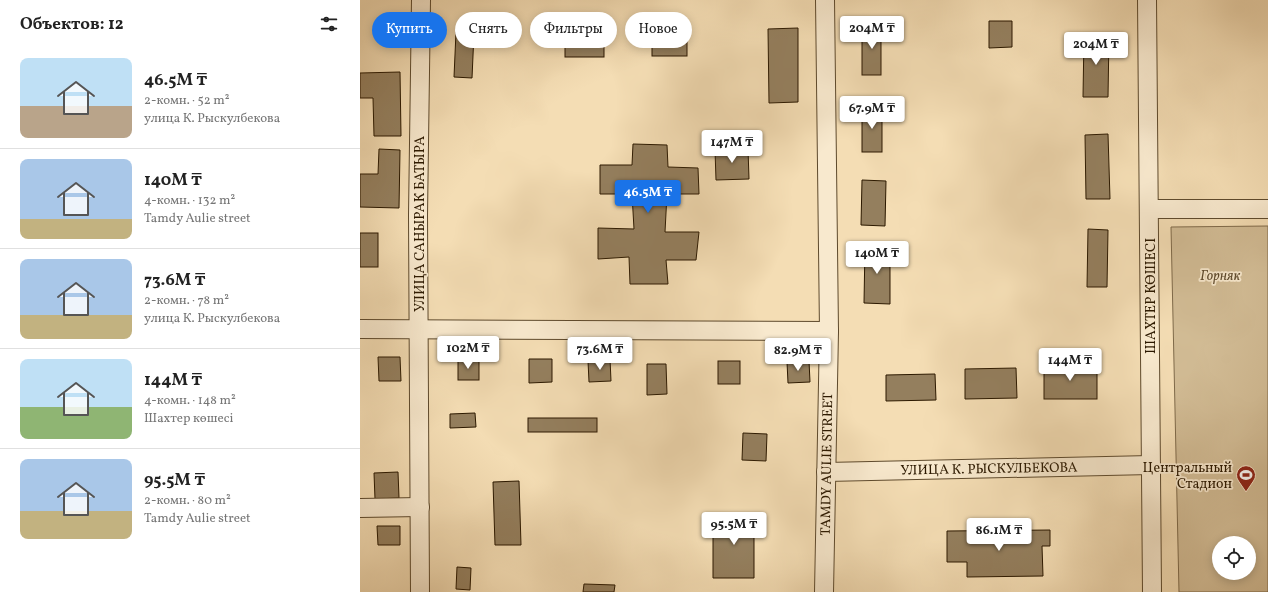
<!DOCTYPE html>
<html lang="ru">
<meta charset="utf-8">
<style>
:root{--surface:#fff;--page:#f6f6f6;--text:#222;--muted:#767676;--line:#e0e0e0;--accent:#1a73e8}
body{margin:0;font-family:Vollkorn,serif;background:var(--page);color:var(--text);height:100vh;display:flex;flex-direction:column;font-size:15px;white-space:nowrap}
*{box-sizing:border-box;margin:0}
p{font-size:13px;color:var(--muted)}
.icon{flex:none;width:22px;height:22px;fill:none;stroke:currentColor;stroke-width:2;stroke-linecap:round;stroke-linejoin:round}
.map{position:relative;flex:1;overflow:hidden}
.panel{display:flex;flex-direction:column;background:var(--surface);width:360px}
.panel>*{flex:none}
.top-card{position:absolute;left:12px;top:12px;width:380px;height:36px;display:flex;gap:8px}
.fabs{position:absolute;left:852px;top:536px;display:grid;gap:8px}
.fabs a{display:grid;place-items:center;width:44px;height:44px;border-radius:50%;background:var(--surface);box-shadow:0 2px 10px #0003;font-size:20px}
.price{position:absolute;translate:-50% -34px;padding:0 9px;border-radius:4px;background:#fff;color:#222;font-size:13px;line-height:26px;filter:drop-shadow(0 1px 2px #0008)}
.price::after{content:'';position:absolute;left:50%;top:24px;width:12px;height:9px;margin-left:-6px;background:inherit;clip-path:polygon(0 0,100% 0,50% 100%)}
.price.on{background:var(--accent);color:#fff}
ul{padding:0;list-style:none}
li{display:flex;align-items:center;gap:12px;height:100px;padding:0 20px}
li+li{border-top:1px solid var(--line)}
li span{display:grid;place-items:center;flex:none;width:112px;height:80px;border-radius:8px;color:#555}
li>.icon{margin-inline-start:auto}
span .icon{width:48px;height:48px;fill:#fffc;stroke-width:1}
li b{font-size:17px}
h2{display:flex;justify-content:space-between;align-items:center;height:48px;padding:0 20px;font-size:17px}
.pill{padding:0 14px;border-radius:18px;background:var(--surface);box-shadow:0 2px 10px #0003;font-size:14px;line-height:36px}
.pill.on{background:var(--accent);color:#fff}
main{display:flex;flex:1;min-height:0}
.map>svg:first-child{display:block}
.green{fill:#d2bc95;stroke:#7f6a4a;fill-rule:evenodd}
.building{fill:#947f5e;stroke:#2c1900}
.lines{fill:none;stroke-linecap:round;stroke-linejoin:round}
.minor-casing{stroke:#5e4a2d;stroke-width:20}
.minor{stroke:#f8e9ce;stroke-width:18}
.labels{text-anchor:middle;stroke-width:3.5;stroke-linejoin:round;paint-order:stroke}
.street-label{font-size:14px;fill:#2c1900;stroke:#f8e9ce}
.park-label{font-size:14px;font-style:italic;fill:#5e4a2d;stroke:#f8e9ce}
.poi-label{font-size:14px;fill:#2c1900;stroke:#f8e9ce;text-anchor:end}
</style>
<main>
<section class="panel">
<h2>Объектов: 12<svg class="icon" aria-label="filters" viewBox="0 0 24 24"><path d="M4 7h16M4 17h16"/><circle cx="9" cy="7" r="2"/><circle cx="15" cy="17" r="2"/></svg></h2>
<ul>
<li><span style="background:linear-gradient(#bfe0f5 60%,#b9a48a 0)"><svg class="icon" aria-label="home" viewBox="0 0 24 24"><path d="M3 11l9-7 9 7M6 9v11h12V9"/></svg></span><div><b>46.5M ₸</b><p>2-комн. · 52 m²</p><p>улица К. Рыскулбекова</p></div></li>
<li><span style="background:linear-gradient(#a9c7e8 75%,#c2b280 0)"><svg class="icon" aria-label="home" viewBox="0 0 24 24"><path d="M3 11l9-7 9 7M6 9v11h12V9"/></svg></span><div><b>140M ₸</b><p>4-комн. · 132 m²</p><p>Tamdy Aulie street</p></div></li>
<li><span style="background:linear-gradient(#a9c7e8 70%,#c2b280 0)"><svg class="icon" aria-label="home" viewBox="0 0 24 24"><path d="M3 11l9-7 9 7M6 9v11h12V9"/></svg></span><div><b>73.6M ₸</b><p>2-комн. · 78 m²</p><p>улица К. Рыскулбекова</p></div></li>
<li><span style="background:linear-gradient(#bfe0f5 60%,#8fb573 0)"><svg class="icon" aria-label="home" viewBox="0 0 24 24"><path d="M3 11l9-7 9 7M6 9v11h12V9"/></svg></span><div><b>144M ₸</b><p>4-комн. · 148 m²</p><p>Шахтер көшесі</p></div></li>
<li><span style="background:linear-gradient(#a9c7e8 65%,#c2b280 0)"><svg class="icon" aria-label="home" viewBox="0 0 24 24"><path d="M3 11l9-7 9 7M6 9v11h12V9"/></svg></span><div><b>95.5M ₸</b><p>2-комн. · 80 m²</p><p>Tamdy Aulie street</p></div></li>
</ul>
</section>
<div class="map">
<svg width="908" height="592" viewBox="0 0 908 592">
<rect width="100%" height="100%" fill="#f4ddb4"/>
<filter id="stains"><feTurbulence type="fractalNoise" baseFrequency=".005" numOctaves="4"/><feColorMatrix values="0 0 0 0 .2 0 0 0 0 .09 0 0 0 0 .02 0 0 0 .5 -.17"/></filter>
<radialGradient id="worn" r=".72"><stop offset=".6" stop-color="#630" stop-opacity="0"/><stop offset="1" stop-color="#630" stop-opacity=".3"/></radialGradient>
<path class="green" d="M908,226V592H819L811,227ZM859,543H889V573H859Z"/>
<g class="building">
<path d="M629,21H652V47L629,48Z"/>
<rect x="292" y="25" width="35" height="31"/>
<rect x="502" y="26" width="19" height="49"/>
<path d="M438,28V102L409,103L408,29Z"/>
<rect x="205" y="31" width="39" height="26"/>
<path d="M96,32L114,33L112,78L94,77Z"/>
<path d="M724,36H749L748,97H723Z"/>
<path d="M40,72L41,136H14L13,98H0V73Z"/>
<rect x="502" y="108" width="20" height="44"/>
<path d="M748,134L750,199H726L725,135Z"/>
<path d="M273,144L307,145L308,167L338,168L339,194H307L305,232H339L336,260H306L308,284H270L269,257L238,259V228L274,229L272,194H240V165H272Z"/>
<path d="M19,149L40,150L39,208L0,207V174H18Z"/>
<path d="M388,149L389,179L356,180L355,150Z"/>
<path d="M502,180L526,181L525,226L501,225Z"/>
<path d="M728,229L748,230L747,287H727Z"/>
<rect x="0" y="233" width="18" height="34"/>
<path d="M505,246H530V304L504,303Z"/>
<path d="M18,357H40L41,381H19Z"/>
<path d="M169,359H192V382L169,383Z"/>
<path d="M250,359L251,381L229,382L228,361Z"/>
<rect x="98" y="360" width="21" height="20"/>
<rect x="358" y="361" width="22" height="23"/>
<path d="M449,361L450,382L428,383L427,362Z"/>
<path d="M287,364H306L307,394L287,395Z"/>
<rect x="684" y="366" width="53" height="33"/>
<path d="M656,368L657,398L605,399V369Z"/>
<path d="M575,374L576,400L526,401V375Z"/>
<path d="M115,413L116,427L90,428V414Z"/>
<rect x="168" y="418" width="69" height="14"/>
<path d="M383,433L407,434L406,461L382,460Z"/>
<path d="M38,472L39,498L15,499L14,473Z"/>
<path d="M159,481L161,545H135L133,482Z"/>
<path d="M394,514V578H353V515Z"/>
<path d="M17,526H40V545H18Z"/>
<path d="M690,530V546H682L683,576L607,577V562H587V531Z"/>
<path d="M97,567L111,568L110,590L96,589Z"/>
<path d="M224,584L255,585L254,592H223Z"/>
</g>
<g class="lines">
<g class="minor-casing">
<g id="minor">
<path d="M787,0L792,592"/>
<path d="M789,209H908"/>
<path d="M0,329L469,331"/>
<path d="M466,472L791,465"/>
<path d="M0,508L60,507"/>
<path d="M60,592L58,215L61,0"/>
<path d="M464,592L469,331L465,0"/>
</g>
</g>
<use href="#minor" class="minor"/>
</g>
<defs>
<g id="stadium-pin" transform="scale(1)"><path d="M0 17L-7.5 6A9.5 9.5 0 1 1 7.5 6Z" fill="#8f2418" stroke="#f8e9ce"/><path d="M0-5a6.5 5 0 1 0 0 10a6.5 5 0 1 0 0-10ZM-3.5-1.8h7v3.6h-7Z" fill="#fff"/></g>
</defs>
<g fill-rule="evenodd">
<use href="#stadium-pin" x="886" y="475"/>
</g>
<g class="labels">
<g class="street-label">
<text transform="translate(59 224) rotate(-90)" y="5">УЛИЦА САНЫРАК БАТЫРА</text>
<text transform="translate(790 296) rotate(-90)" y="5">ШАХТЕР КӨШЕСІ</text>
<text transform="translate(466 464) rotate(-89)" y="5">TAMDY AULIE STREET</text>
<text transform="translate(629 468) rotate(-1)" y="5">УЛИЦА К. РЫСКУЛБЕКОВА</text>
</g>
<g class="park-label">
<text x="860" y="280">Горняк</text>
</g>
<g class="poi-label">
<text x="872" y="472">Центральный<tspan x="872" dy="16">Стадион</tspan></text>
</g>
</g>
<rect width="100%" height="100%" filter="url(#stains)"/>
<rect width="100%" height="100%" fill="url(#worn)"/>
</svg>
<div class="fabs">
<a><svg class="icon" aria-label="locate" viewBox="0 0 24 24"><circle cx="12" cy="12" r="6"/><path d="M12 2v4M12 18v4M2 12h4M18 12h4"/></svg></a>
</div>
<b class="price" style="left:512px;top:50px">204M ₸</b>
<b class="price" style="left:736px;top:66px">204M ₸</b>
<b class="price" style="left:512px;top:130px">67.9M ₸</b>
<b class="price" style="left:372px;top:164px">147M ₸</b>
<b class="price on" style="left:288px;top:214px">46.5M ₸</b>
<b class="price" style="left:517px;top:275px">140M ₸</b>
<b class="price" style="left:108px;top:370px">102M ₸</b>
<b class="price" style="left:240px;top:371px">73.6M ₸</b>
<b class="price" style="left:438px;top:372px">82.9M ₸</b>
<b class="price" style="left:710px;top:382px">144M ₸</b>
<b class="price" style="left:374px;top:546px">95.5M ₸</b>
<b class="price" style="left:639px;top:552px">86.1M ₸</b>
<div class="top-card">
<a class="pill on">Купить</a>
<a class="pill">Снять</a>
<a class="pill">Фильтры</a>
<a class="pill">Новое</a>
</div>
</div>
</main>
